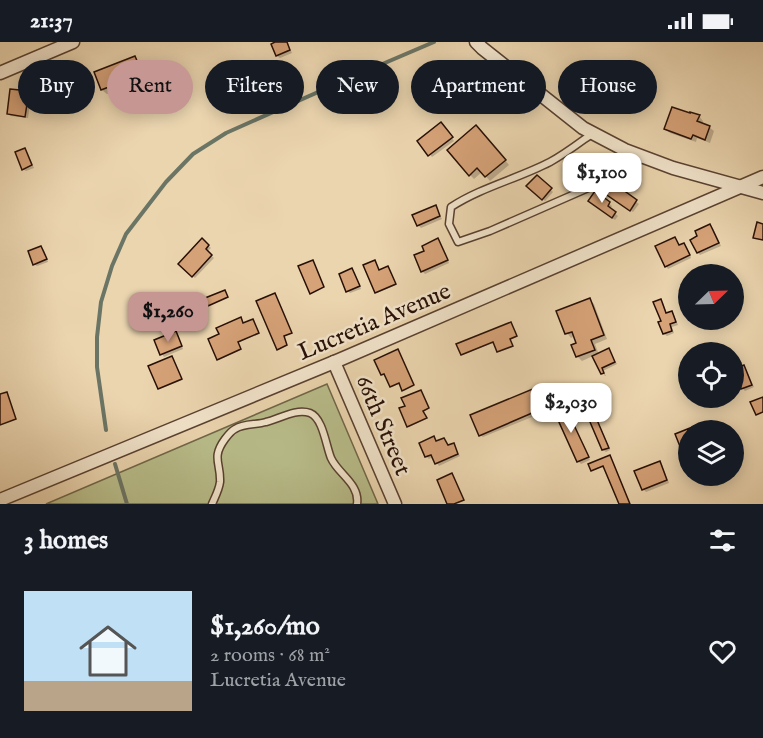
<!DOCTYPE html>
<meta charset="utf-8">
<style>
:root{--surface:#171b24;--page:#242831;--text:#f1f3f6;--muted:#9ea1a6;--line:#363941;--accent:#c59692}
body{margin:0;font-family:"IM FELL English",serif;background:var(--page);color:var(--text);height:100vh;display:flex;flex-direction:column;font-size:22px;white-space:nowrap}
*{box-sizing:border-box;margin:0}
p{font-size:20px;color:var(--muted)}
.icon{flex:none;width:33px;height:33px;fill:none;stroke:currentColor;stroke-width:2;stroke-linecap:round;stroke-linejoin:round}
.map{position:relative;height:462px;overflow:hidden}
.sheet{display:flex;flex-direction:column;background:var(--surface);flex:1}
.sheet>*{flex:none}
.banner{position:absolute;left:18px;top:18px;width:728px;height:54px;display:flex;gap:12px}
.needle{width:39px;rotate:67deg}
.buttons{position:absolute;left:678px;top:222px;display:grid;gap:12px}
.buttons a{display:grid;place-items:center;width:66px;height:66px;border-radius:50%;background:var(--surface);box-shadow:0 3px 15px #0003;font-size:30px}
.price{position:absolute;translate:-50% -51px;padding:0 14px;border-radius:12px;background:#fff;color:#222;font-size:20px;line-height:39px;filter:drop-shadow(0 2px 3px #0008)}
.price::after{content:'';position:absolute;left:50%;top:36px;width:18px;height:14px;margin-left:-9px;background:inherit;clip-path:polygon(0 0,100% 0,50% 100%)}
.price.active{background:var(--accent);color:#111}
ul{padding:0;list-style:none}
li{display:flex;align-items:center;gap:18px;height:150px;padding:0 24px}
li+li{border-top:2px solid var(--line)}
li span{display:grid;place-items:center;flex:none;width:168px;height:120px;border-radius:0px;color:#555}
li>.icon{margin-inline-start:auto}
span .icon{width:72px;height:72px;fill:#fffc;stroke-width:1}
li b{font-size:26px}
h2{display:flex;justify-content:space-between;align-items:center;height:72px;padding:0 24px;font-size:26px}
.pill{padding:0 21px;border-radius:27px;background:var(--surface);box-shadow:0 3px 15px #0003;font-size:21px;line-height:54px}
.pill.active{background:var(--accent);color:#111}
.status{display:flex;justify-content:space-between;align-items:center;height:42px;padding:0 30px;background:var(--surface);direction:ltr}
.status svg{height:16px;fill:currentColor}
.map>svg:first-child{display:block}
.green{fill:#b8bd8a;stroke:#706648;stroke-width:1.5}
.shadow{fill:#0003}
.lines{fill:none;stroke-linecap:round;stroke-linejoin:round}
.stream{stroke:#6b7565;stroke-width:4}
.building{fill:#d6a278;stroke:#270f06;stroke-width:1.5}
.lane-casing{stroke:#584030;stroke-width:9}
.street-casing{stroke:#584030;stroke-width:15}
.lane{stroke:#f2e4cb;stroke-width:6}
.street{stroke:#f2e4cb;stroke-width:12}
.labels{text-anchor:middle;stroke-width:5;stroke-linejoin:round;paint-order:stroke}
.street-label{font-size:24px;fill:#270f06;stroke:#f2e4cb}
</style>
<div class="status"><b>21:37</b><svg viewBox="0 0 49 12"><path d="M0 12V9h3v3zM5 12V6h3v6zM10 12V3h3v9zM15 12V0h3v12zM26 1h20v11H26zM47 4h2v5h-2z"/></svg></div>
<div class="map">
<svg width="763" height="462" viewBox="0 0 763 462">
<rect width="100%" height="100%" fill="#ebd5af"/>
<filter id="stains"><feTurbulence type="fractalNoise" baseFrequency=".00333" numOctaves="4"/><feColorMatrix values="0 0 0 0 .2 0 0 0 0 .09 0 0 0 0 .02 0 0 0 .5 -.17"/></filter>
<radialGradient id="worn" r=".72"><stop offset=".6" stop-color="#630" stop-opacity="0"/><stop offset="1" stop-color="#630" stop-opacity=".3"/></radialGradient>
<path class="green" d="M327,342L378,462H46Z"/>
<g class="shadow">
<path d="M279,0H287L292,11L280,16L277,14L273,3Z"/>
<path d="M135,15L139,20L146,37L137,40L141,48L123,55L118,48L107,52L102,48L96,31Z"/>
<path d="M28,51L31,54L28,76L11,74L8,72Z"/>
<path d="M699,74L703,79L702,82L709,85L714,89L710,101L697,96L696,100L670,91L665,87Z"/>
<path d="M444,85L454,99L432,115L419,99Z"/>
<path d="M481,89L509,123L490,139L482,130L474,137L470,133Z"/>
<path d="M24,108L27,110L34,126L26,129L23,127Z"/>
<path d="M537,135L553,150L545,159L529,144Z"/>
<path d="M612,142L639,162L633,170L609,153Z"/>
<path d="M596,151L612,164L610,167L618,174L615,178L593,162Z"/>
<path d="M435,165L442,177L421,186L418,183Z"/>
<path d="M710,184L713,186L721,204L700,213L698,211Z"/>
<path d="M674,196L680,205L684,203L687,205L691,216L668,227L666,224Z"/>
<path d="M202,198L211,206L207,210L214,216L195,236L180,222Z"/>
<path d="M440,201L449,221L425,232L422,229L426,209Z"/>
<path d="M41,205L44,208L48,220L37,224L34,222Z"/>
<path d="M389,227L396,243L377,251L379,230Z"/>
<path d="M352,228L355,231L361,247L350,251L348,249Z"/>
<path d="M590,258L594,262L607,297L595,302L599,313L609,308L617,322L603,329L606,334H605L593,314L582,319L577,314L578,302L575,294L571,296L567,291Z"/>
<path d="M660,259L663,261L667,272L671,270L674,273L678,283L672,285L674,291L667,294L664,292L660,280L663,279Z"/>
<path d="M191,276L192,277L182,282L180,280Z"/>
<path d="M242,278L244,282L253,279L259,292L237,301L240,308L219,318L218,317Z"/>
<path d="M512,282L517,295L510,298L513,305L499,310L494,300L463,313L462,312Z"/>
<path d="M175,291L178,294L183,307L164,315L162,312Z"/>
<path d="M398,310L414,344L404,349L400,341L392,345L386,332H382Z"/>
<path d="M172,317L182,338L160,347L150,325Z"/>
<path d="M744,325L746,327L754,345L745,349L742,346Z"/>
<path d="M539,346L542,348L553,374L546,376L542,371L483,395L480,393Z"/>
<path d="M421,350L429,367L423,370L426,377L409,385L407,365Z"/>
<path d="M556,369H567L590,418L581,422L579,420Z"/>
<path d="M593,372L596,375L610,408L606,410L603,408Z"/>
<path d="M700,383L703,388H688V407L685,408L682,406L677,393Z"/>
<path d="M434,396L437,401L444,398L448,405L453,403L460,414L439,424L433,415L429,417L426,414Z"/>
<path d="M659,421L662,423L669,441L646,450L643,447Z"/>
</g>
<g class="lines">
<g class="stream">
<path d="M106,388L97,325V295L101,260L112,224L126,192L166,140L193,112L226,91L352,35L434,0"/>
<path d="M115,422L127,462"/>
</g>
</g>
<g class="building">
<path d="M275,0H287L290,8L276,14L271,2Z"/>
<path d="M135,14L143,33L134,36L137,44L118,51L114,43L101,48L94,30Z"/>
<path d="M10,47L29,49L25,75L7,72Z"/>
<path d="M672,65L690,71V70L700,73L697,79L710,84L705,98L693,93L691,97L664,87Z"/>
<path d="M441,80L453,95L428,114L417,99Z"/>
<path d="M476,83L506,118L485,135L477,126L469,134L447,108Z"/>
<path d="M25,106L32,123L22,128L15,110Z"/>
<path d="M537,133L552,146L542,158L526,144Z"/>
<path d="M612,140L637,158L630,169L604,151Z"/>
<path d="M595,149L610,160L608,164L616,170L612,176L588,159Z"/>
<path d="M436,163L440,174L417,184L412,173Z"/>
<path d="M757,180L763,182V198L753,196Z"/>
<path d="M710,182L719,201L697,211L690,198L697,194L695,189Z"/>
<path d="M675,195L679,203L684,201L690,213L665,225L655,204Z"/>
<path d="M202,196L209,203L206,207L212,213L192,235L178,222Z"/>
<path d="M438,196L448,218L421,230L414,213L424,209L422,204Z"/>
<path d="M41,204L47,217L33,223L28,209Z"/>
<path d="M313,218L324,245L310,252L298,224Z"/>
<path d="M375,218L379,228L388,224L396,242L375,251L363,223Z"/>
<path d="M352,226L360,244L346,250L339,232Z"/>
<path d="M225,248L228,255L208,264L205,256Z"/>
<path d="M275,251L292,291L284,294L287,303L277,308L256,259Z"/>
<path d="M182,254L190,274L178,280L169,259Z"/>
<path d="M590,256L604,293L591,298L595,308L576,315L571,303L576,301L572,290L565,292L556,269Z"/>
<path d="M661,257L666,271L672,269L676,280L670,282L672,289L663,292L658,280L661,279L653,260Z"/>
<path d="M241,275L243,281L253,277L259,291L238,300L241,307L217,318L208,297L219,292L216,286Z"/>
<path d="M511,280L517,294L510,297L513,304L497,310L493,300L461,313L456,302Z"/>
<path d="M176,289L182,304L160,313L154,298Z"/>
<path d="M609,306L615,320L602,326L604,331L601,332L592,314Z"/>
<path d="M398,307L414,343L402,349L399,341L390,345L384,332L381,333L374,318Z"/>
<path d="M172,314L182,337L158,347L148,324Z"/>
<path d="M744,323L752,343L741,347L734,327Z"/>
<path d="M540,344L551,371L542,375L539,368L479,394L470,373Z"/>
<path d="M421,348L429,366L423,369L427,376L407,385L399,366L405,364L401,356Z"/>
<path d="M7,350L16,377L0,383V352Z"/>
<path d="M763,355V370L756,373L750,360Z"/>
<path d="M565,364L589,415L577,420L554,369Z"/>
<path d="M594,371L609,406L602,408L587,373Z"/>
<path d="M700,382L703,388H688V403L681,407L675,392Z"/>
<path d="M434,394L436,399L444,396L448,403L454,401L458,412L435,422L431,413L425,415L419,401Z"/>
<path d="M610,413L630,462H619L603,424L591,429L588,422Z"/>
<path d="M660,419L667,438L642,448L634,429Z"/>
<path d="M452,431L464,458L454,462H447L437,438Z"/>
</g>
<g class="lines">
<g class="lane-casing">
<g id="lane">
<path d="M593,91C579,101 565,112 550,120C517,137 482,145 451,165L449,182L458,200L490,189L618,133L644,115"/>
<path d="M212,462C215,455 219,448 220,440C221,421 211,416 225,397C228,393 231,389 235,387C244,381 256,383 266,380C279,377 296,366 310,371C323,376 326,404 331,416C338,432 360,442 357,462"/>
</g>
</g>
<g class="street-casing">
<g id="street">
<path d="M476,0L482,6L583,86L625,108L673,126L763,151"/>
<path d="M0,31L73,0"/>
<path d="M334,320L395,462"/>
<path d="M0,458L339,318L763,135"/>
</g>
</g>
<use href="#lane" class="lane"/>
<use href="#street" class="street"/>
</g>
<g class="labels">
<g class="street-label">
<text transform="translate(374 279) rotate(-23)" y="8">Lucretia Avenue</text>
<text transform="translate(384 383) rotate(67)" y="8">66th Street</text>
</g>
</g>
<rect width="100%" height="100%" filter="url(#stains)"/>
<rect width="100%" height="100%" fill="url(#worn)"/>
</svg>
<div class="buttons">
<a><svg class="needle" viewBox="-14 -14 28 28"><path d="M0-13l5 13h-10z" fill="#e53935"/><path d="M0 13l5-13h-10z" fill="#9ea1a6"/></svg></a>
<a><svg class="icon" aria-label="locate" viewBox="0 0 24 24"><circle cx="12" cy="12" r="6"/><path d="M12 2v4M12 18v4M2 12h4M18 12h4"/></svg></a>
<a><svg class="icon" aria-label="layers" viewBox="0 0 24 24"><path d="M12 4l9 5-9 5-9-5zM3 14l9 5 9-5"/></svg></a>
</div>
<b class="price" style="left:602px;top:162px">$1,100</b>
<b class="price active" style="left:168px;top:301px">$1,260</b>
<b class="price" style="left:571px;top:392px">$2,030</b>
<div class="banner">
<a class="pill">Buy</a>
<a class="pill active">Rent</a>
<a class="pill">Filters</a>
<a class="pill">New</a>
<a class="pill">Apartment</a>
<a class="pill">House</a>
</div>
</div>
<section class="sheet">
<h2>3 homes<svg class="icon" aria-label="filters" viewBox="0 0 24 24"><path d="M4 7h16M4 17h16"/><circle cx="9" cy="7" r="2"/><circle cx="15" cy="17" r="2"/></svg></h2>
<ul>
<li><span style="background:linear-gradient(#bfe0f5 75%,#b9a48a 0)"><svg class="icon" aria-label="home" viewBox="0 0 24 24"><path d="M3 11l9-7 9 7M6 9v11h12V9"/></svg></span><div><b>$1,260/mo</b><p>2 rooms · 68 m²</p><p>Lucretia Avenue</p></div><svg class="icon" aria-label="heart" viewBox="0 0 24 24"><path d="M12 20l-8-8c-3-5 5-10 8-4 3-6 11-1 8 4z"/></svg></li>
</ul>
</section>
